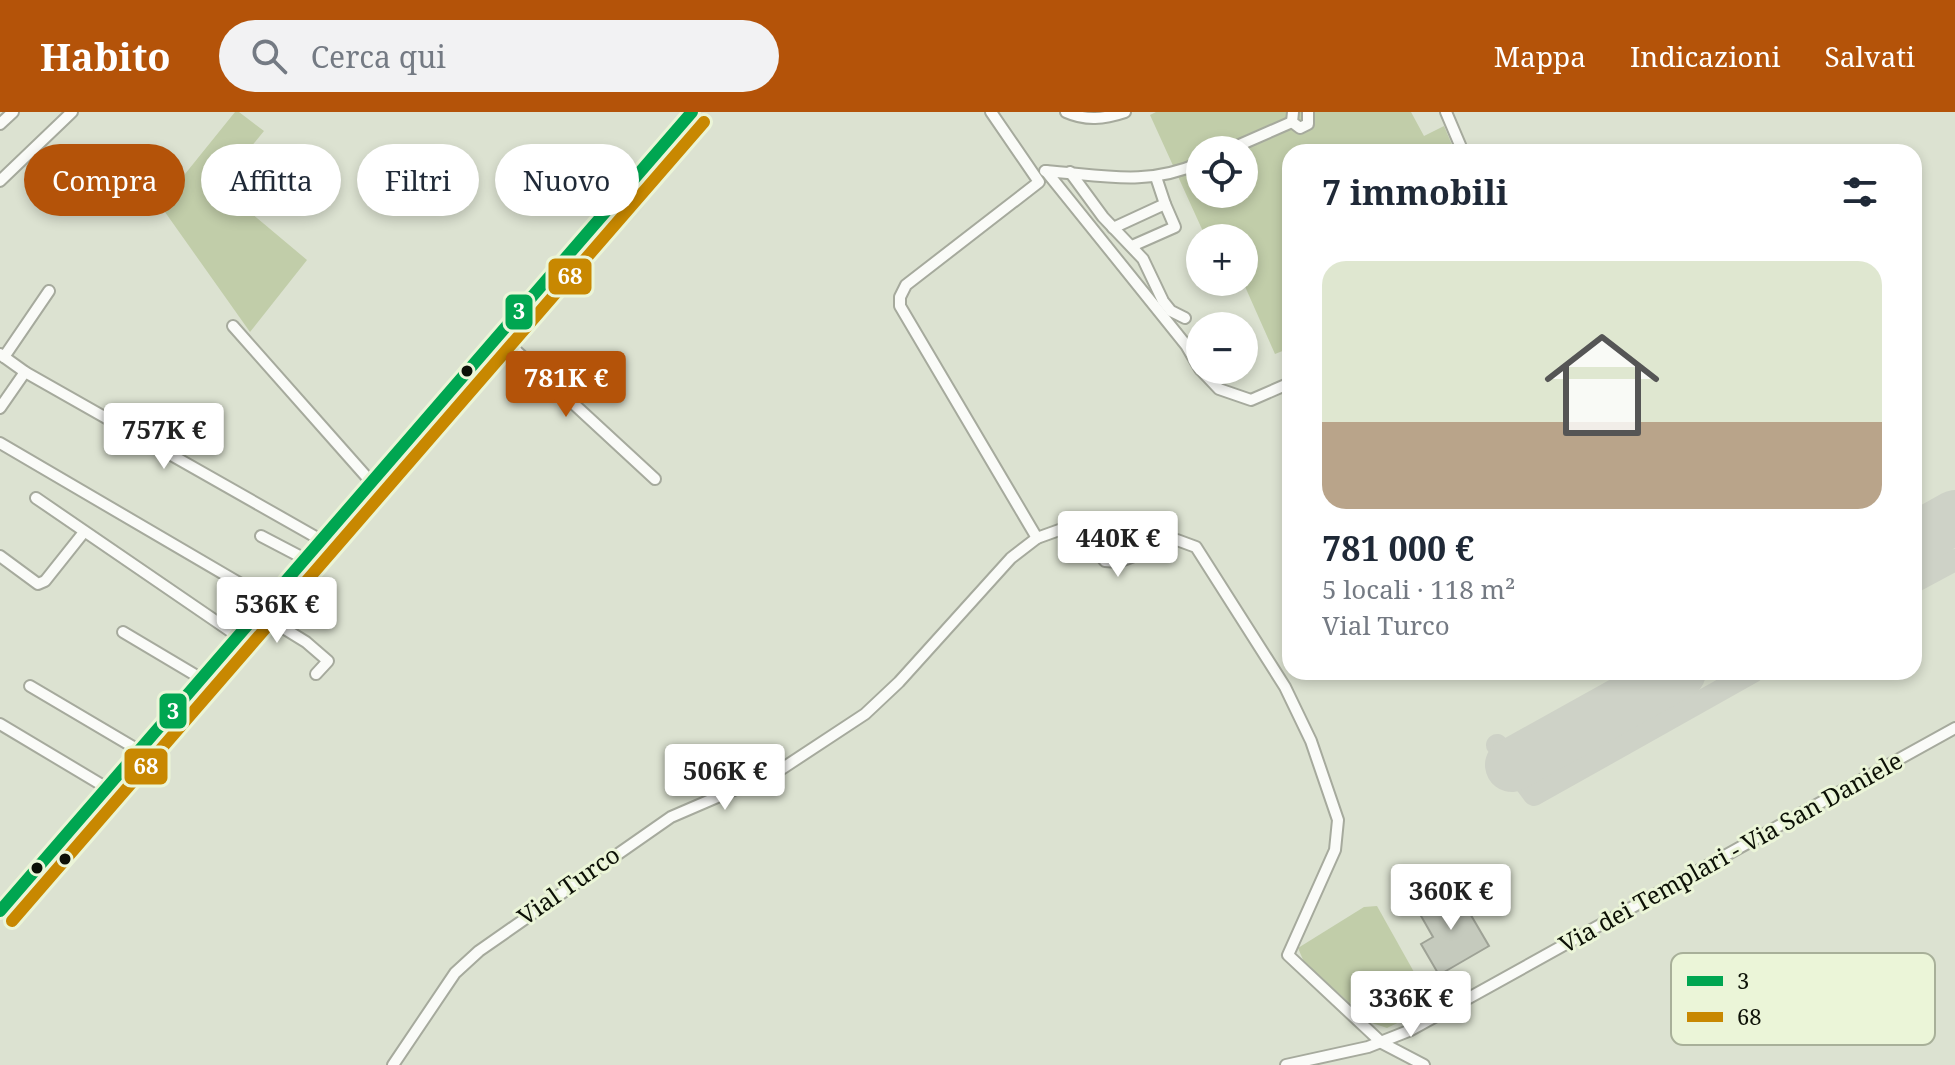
<!DOCTYPE html>
<html lang="it">
<meta charset="utf-8">
<style>
:root{--surface:#fff;--page:#f2f2f3;--text:#1f2937;--muted:#747a83;--line:#e0e1e3;--accent:#b45309}
body{margin:0;font-family:"Noto Serif",serif;background:var(--page);color:var(--text);height:100vh;display:flex;flex-direction:column;font-size:30px;white-space:nowrap}
*{box-sizing:border-box;margin:0}
p{font-size:26px;color:var(--muted)}
.icon{flex:none;width:44px;height:44px;fill:none;stroke:currentColor;stroke-width:2;stroke-linecap:round;stroke-linejoin:round}
.map{position:relative;flex:1;overflow:hidden}
.details{position:absolute;left:1282px;top:32px;width:640px;height:536px;display:flex;flex-direction:column;background:var(--surface);border-radius:24px;box-shadow:0 4px 12px #0003}
.details>*{flex:none}
.banner{position:absolute;left:24px;top:32px;width:760px;height:72px;display:flex;gap:16px}
.buttons{position:absolute;left:1186px;top:24px;display:grid;gap:16px}
.buttons a{display:grid;place-items:center;width:72px;height:72px;border-radius:50%;background:var(--surface);box-shadow:0 4px 12px #0003;font-size:40px}
.price{position:absolute;translate:-50% -68px;padding:0 18px;border-radius:8px;background:#fff;color:#222;font-size:26px;line-height:52px;filter:drop-shadow(0 2px 4px #0008)}
.price::after{content:'';position:absolute;left:50%;top:48px;width:24px;height:18px;margin-left:-12px;background:inherit;clip-path:polygon(0 0,100% 0,50% 100%)}
.price.active{background:var(--accent);color:#fff}
ul{padding:0;list-style:none}
li{display:grid;align-content:center;gap:16px;height:424px;padding:0 40px}
li+li{border-top:2px solid var(--line)}
li span{display:grid;place-items:center;height:248px;border-radius:24px;color:#555}
li>.icon{margin-inline-start:auto}
span .icon{width:144px;height:144px;fill:#fffc;stroke-width:1}
li b{font-size:34px}
h2{display:flex;justify-content:space-between;align-items:center;height:96px;padding:0 40px;font-size:34px}
.pill{padding:0 28px;border-radius:36px;background:var(--surface);box-shadow:0 4px 12px #0003;font-size:28px;line-height:72px}
.pill.active{background:var(--accent);color:#fff}
header{display:flex;align-items:center;gap:48px;box-sizing:border-box;height:112px;padding:0 40px;background:var(--accent);color:#fff}
header strong{font-size:38px}
nav{display:flex;gap:44px;margin-inline-start:auto;font-size:28px}
.search{width:560px;height:72px;background:var(--page);display:flex;align-items:center;gap:20px;box-sizing:border-box;padding:0 28px;border-radius:44px;color:var(--muted);font-size:30px}
.map>svg:first-child{display:block}
.green{fill:#c1cda9;fill-rule:evenodd}
.lines{fill:none;stroke-linecap:round;stroke-linejoin:round}
.taxiway{stroke:#ced2c7;stroke-width:22}
.runway{stroke:#ced2c7;stroke-width:54}
.building{fill:#c5cabd;stroke:#9ea296;stroke-width:2}
.minor-casing{stroke:#a6aa9d;stroke-width:14}
.major-casing{stroke:#a6aa9d;stroke-width:16}
.minor{stroke:#fafbf8;stroke-width:10}
.major{stroke:#fafbf8;stroke-width:12}
.bus-1-casing{stroke:#ebf5d8;stroke-width:18}
.bus-2-casing{stroke:#ebf5d8;stroke-width:18}
.bus-1{stroke:#00a651;stroke-width:12}
.bus-2{stroke:#c88801;stroke-width:12}
.bus-dot{fill:#0c1006;stroke:#ebf5d8;stroke-width:3}
.labels{text-anchor:middle;stroke-width:6;stroke-linejoin:round;paint-order:stroke}
.street-label{font-size:24px;fill:#0c1006;stroke:#ebf5d8}
.key{fill:#ebf5d8;stroke:#a8b099;stroke-width:2}
.key-label{font-size:22px;fill:#0c1006}
.line-badge{stroke:#ebf5d8;stroke-width:3}
.badge-label{font-size:22px;text-anchor:middle;font-weight:bold;fill:#fff}
</style>
<header>
<strong>Habito</strong>
<div class="search"><svg class="icon" aria-label="search" viewBox="0 0 24 24"><circle cx="10" cy="10" r="6"/><path d="M15 15l6 6"/></svg>Cerca qui</div>
<nav><a>Mappa</a><a>Indicazioni</a><a>Salvati</a></nav>
</header>
<div class="map">
<svg width="1955" height="953" viewBox="0 0 1955 953">
<rect width="100%" height="100%" fill="#dce2d1"/>
<g class="green">
<path d="M235,0H239L264,19L219,74L307,148L250,220L160,93Z"/>
<path d="M1156,0H1411L1424,24L1444,14L1455,40H1290V236L1275,242L1243,170L1244,126H1206L1150,3ZM1200,38H1244V82H1200Z"/>
<path d="M1377,794L1433,894L1387,916L1372,911L1304,850L1298,836L1364,795Z"/>
</g>
<g class="lines">
<g class="taxiway">
<path d="M1914,470L1955,448"/>
<path d="M1497,633L1534,683L1753,560"/>
</g>
<g class="runway">
<path d="M1914,428L1955,405"/>
<path d="M1512,653L1679,560"/>
</g>
</g>
<path class="building" d="M1455,776L1489,834L1439,863L1421,832L1433,825L1417,797Z"/>
<g class="lines">
<g class="minor-casing">
<g id="minor">
<path d="M991,0L1039,70L906,173L900,185V194L1037,426L1062,417L1082,421L1105,449L1118,450L1177,428L1196,435L1285,575L1311,629L1338,708L1335,738L1288,843L1382,931L1424,953"/>
<path d="M1066,0C1086,9 1104,7 1125,0"/>
<path d="M1293,0L1292,10L1300,16L1308,12V0"/>
<path d="M1446,0L1463,40"/>
<path d="M0,12L13,0"/>
<path d="M1228,38L1292,10"/>
<path d="M1045,59C1102,63 1145,75 1200,51"/>
<path d="M1046,59L1186,233L1200,257"/>
<path d="M1070,60L1103,105L1143,147L1163,189L1171,199L1185,206"/>
<path d="M1156,65L1165,92"/>
<path d="M0,69L72,0"/>
<path d="M1113,116L1165,92L1175,115L1132,134"/>
<path d="M233,214L372,371"/>
<path d="M499,223L655,367"/>
<path d="M0,242L25,260L0,296"/>
<path d="M4,245L49,179"/>
<path d="M1201,258L1219,277L1251,288L1290,271"/>
<path d="M25,260L321,428"/>
<path d="M0,331L270,489"/>
<path d="M36,386L239,525"/>
<path d="M261,424L305,447"/>
<path d="M0,444L38,472L45,469L84,420"/>
<path d="M259,501L306,530L328,549L316,562"/>
<path d="M123,520L202,567"/>
<path d="M30,574L140,639"/>
<path d="M0,612L107,676"/>
<path d="M393,953L455,861L479,839L671,705L780,658L865,602L899,570L1011,446L1037,426"/>
<path d="M1286,953L1368,935L1411,918L1955,616"/>
</g>
</g>
<g class="major-casing">
<path id="major" d="M0,799L692,0"/>
</g>
<use href="#minor" class="minor"/>
<use href="#major" class="major"/>
<g class="bus-1-casing">
<path id="bus-1" d="M0,799L692,0"/>
</g>
<g class="bus-2-casing">
<path id="bus-2" d="M12,809L704,10"/>
</g>
<use href="#bus-1" class="bus-1"/>
<use href="#bus-2" class="bus-2"/>
</g>
<g class="bus-dot">
<circle cx="467" cy="259" r="7"/>
<circle cx="65" cy="747" r="7"/>
<circle cx="37" cy="756" r="7"/>
</g>
<g class="labels">
<g class="street-label">
<text transform="translate(1731 741) rotate(-29)" y="8">Via dei Templari - Via San Daniele</text>
<text transform="translate(569 774) rotate(-35)" y="8">Vial Turco</text>
</g>
</g>
<rect x="1671" y="841" width="264" height="92" rx="12" class="key"/>
<rect x="1687" y="864" width="36" height="10" fill="#00a651"/>
<rect x="1687" y="900" width="36" height="10" fill="#c88801"/>
<g class="key-label">
<text x="1737" y="877">3</text>
<text x="1737" y="913">68</text>
</g>
<g class="line-badge">
<rect x="547" y="145" width="46" height="39" rx="8" fill="#c88801"/>
<rect x="504" y="181" width="30" height="38" rx="8" fill="#00a651"/>
<rect x="158" y="580" width="30" height="38" rx="8" fill="#00a651"/>
<rect x="123" y="635" width="46" height="39" rx="8" fill="#c88801"/>
</g>
<g class="badge-label">
<text x="570" y="172">68</text>
<text x="519" y="207">3</text>
<text x="173" y="607">3</text>
<text x="146" y="662">68</text>
</g>
</svg>
<div class="buttons">
<a><svg class="icon" aria-label="locate" viewBox="0 0 24 24"><circle cx="12" cy="12" r="6"/><path d="M12 2v4M12 18v4M2 12h4M18 12h4"/></svg></a>
<a>+</a>
<a>−</a>
</div>
<b class="price active" style="left:566px;top:307px">781K €</b>
<b class="price" style="left:164px;top:359px">757K €</b>
<b class="price" style="left:1118px;top:467px">440K €</b>
<b class="price" style="left:277px;top:533px">536K €</b>
<b class="price" style="left:725px;top:700px">506K €</b>
<b class="price" style="left:1451px;top:820px">360K €</b>
<b class="price" style="left:1411px;top:927px">336K €</b>
<div class="banner">
<a class="pill active">Compra</a>
<a class="pill">Affitta</a>
<a class="pill">Filtri</a>
<a class="pill">Nuovo</a>
</div>
<section class="details">
<h2>7 immobili<svg class="icon" aria-label="filters" viewBox="0 0 24 24"><path d="M4 7h16M4 17h16"/><circle cx="9" cy="7" r="2"/><circle cx="15" cy="17" r="2"/></svg></h2>
<ul>
<li><span style="background:linear-gradient(#dfe7d0 65%,#b9a48a 0)"><svg class="icon" aria-label="home" viewBox="0 0 24 24"><path d="M3 11l9-7 9 7M6 9v11h12V9"/></svg></span><div><b>781 000 €</b><p>5 locali · 118 m²</p><p>Vial Turco</p></div></li>
</ul>
</section>
</div>
